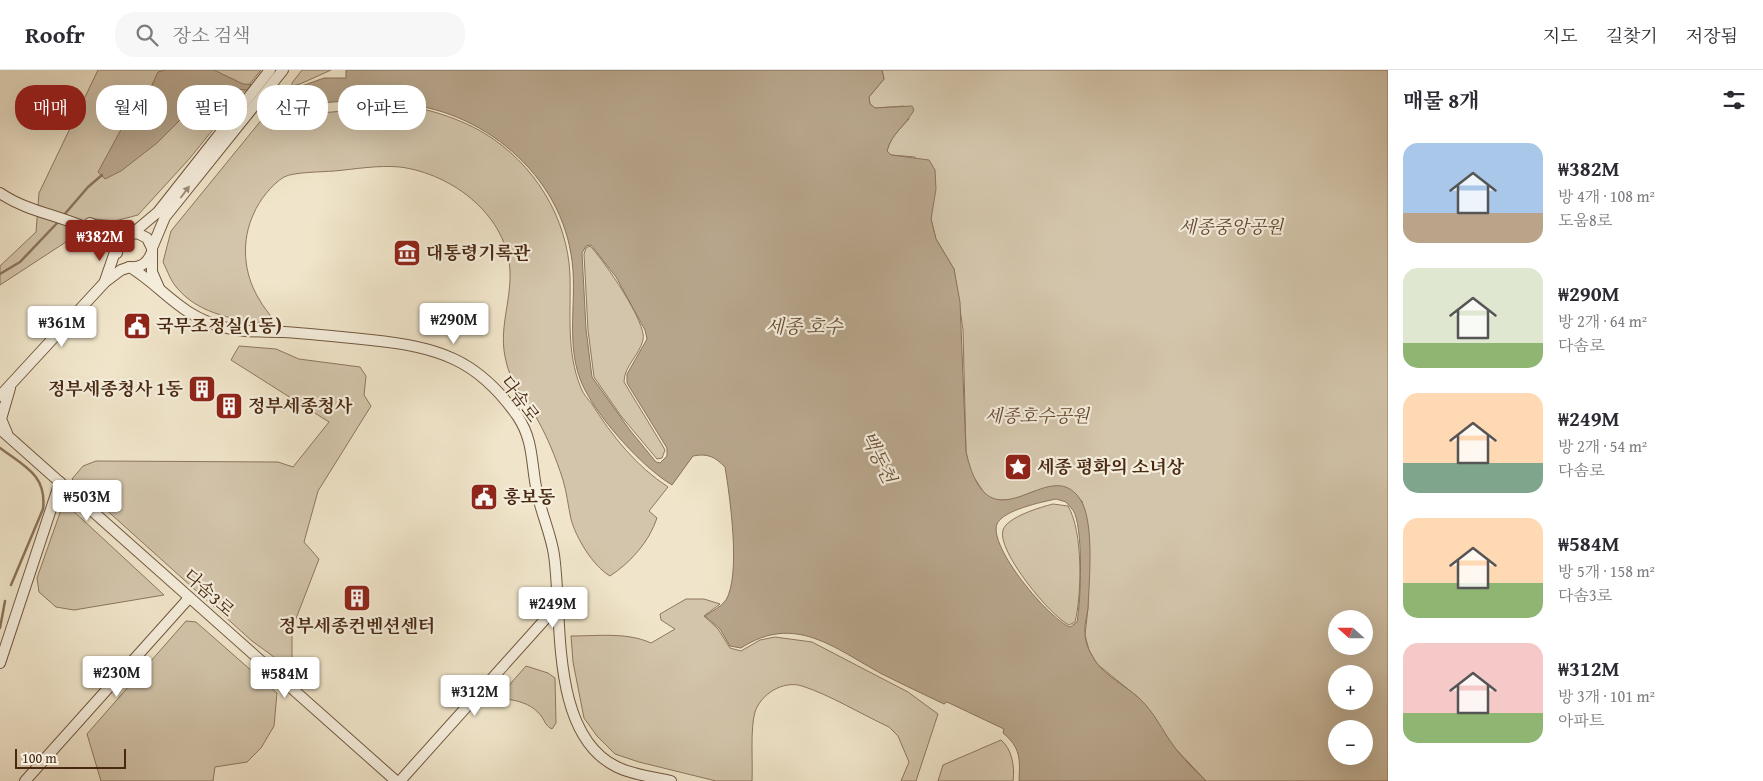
<!DOCTYPE html>
<html lang="ko">
<meta charset="utf-8">
<style>
:root{--surface:#fff;--page:#f7f7f7;--text:#2b2b33;--muted:#7c7c81;--line:#e1e1e2;--accent:#8f2418}
body{margin:0;font-family:"Gentium Book Plus","Noto Serif KR",serif;background:var(--page);color:var(--text);height:100vh;display:flex;flex-direction:column;font-size:19px;white-space:nowrap}
*{box-sizing:border-box;margin:0}
p{font-size:16px;color:var(--muted)}
.icon{flex:none;width:28px;height:28px;fill:none;stroke:currentColor;stroke-width:2;stroke-linecap:round;stroke-linejoin:round}
.map{position:relative;flex:1;overflow:hidden}
.sheet{display:flex;flex-direction:column;background:var(--surface);width:375px}
.sheet>*{flex:none}
.hud{position:absolute;left:15px;top:15px;width:475px;height:45px;display:flex;gap:10px}
.needle{width:32px;rotate:291deg}
.buttons{position:absolute;left:1328px;top:540px;display:grid;gap:10px}
.buttons a{display:grid;place-items:center;width:45px;height:45px;border-radius:50%;background:var(--surface);box-shadow:0 5px 20px #0002;font-size:25px}
.scale{position:absolute;left:15px;bottom:12px;width:111px;box-sizing:border-box;padding-left:5px;border:2px solid #482811;border-top:0;font-size:14px;line-height:18px;white-space:nowrap;color:#482811;-webkit-text-stroke:4px #f5eedd;paint-order:stroke}
.price{position:absolute;translate:-50% -42px;padding:0 11px;border-radius:5px;background:#fff;color:#222;font-size:16px;line-height:32px;filter:drop-shadow(0 1px 2px #0008)}
.price::after{content:'';position:absolute;left:50%;top:30px;width:15px;height:11px;margin-left:-8px;background:inherit;clip-path:polygon(0 0,100% 0,50% 100%)}
.price.active{background:var(--accent);color:#fff}
ul{padding:0;list-style:none}
li{display:flex;align-items:center;gap:15px;height:125px;padding:0 15px}
li span{display:grid;place-items:center;flex:none;width:140px;height:100px;border-radius:15px;color:#555}
li>.icon{margin-inline-start:auto}
span .icon{width:60px;height:60px;fill:#fffc;stroke-width:1}
li b{font-size:21px}
h2{display:flex;justify-content:space-between;align-items:center;height:60px;padding:0 15px;font-size:21px}
.tag{padding:0 18px;border-radius:20px;background:var(--surface);box-shadow:0 5px 20px #0002;font-size:18px;line-height:45px}
.tag.active{background:var(--accent);color:#fff}
header{display:flex;align-items:center;gap:30px;box-sizing:border-box;height:70px;padding:0 25px;background:var(--surface);border-bottom:1px solid var(--line)}
header strong{font-size:24px}
nav{display:flex;gap:28px;margin-inline-start:auto;font-size:18px}
.search{width:350px;height:45px;background:var(--page);display:flex;align-items:center;gap:12px;box-sizing:border-box;padding:0 18px;border-radius:20px;color:var(--muted);font-size:19px}
main{display:flex;flex:1;min-height:0}
.map>svg:first-child{display:block}
.green{fill:#d3c5ab;stroke:#8e765e;fill-rule:evenodd}
.water{fill:#b7a58b;stroke:#8b735a;fill-rule:evenodd}
.lines{fill:none;stroke-linecap:round;stroke-linejoin:round}
.stream{stroke:#8b735a;stroke-width:2.5}
.minor-casing{stroke:#72573f;stroke-width:12}
.minor{stroke:#f5eedd;stroke-width:10}
.oneway{fill:#9e8b77}
.labels{text-anchor:middle;stroke-width:4.5;stroke-linejoin:round;paint-order:stroke}
.park-label{font-size:18px;font-style:italic;fill:#644730;stroke:#f5eedd}
.poi-label{font-size:18px;font-weight:bold;fill:#482811;stroke:#f5eedd;text-anchor:start}
.street-label{font-size:18px;fill:#482811;stroke:#f5eedd}
.water-label{font-size:19px;font-style:italic;fill:#694e36;stroke:#f5eedd}
</style>
<header>
<strong>Roofr</strong>
<div class="search"><svg class="icon" aria-label="search" viewBox="0 0 24 24"><circle cx="10" cy="10" r="6"/><path d="M15 15l6 6"/></svg>장소 검색</div>
<nav><a>지도</a><a>길찾기</a><a>저장됨</a></nav>
</header>
<main>
<div class="map">
<svg width="1388" height="711" viewBox="0 0 1388 711">
<rect width="100%" height="100%" fill="#f0e5ca"/>
<filter id="stains"><feTurbulence type="fractalNoise" baseFrequency=".004" numOctaves="4"/><feColorMatrix values="0 0 0 0 .2 0 0 0 0 .09 0 0 0 0 .02 0 0 0 .5 -.17"/></filter>
<radialGradient id="worn" r=".72"><stop offset=".6" stop-color="#630" stop-opacity="0"/><stop offset="1" stop-color="#630" stop-opacity=".3"/></radialGradient>
<g class="green">
<path d="M98,0H261L190,88L138,145L115,151L95,149L69,170L0,215V196L36,162L39,123Z"/>
<path d="M302,0H331L300,14L292,16V13Z"/>
<path d="M882,0H1388V711H1206L1173,676L1139,628L1097,594L1089,580L1085,565L1088,538V459L1082,431L1035,421L1013,430H995L987,427L971,403L966,382L963,260L954,199L936,169L931,149L932,136L915,87L891,85L887,81C890,68 900,59 909,49L904,36L875,38L870,34L869,27L884,9ZM1336,549H1364V576H1336ZM1336,604H1364V631H1336ZM1336,659H1364V686H1336Z"/>
<path d="M281,26C289,29 295,37 303,40C328,47 357,37 382,35C414,33 457,47 484,63C534,93 568,148 570,206C571,244 566,282 581,318C583,324 588,329 592,334C612,366 636,396 668,417L649,441L657,448C649,472 631,492 610,506C593,496 576,468 571,449C568,436 567,423 563,410C556,388 546,363 533,342C523,325 510,311 506,291C498,260 511,233 510,202C508,146 453,104 400,97C378,95 356,99 334,101C322,102 293,102 284,107C272,114 259,131 254,143C241,170 243,203 259,229C263,237 270,244 274,251L270,255C238,250 200,245 178,219C171,212 167,200 163,192L171,161Z"/>
<path d="M590,176C603,189 648,254 643,270C639,286 624,296 624,312L661,373L665,380L662,388L657,389L621,346L594,307L588,260L584,184L586,178Z"/>
<path d="M239,276L276,279L299,289L360,297L366,306L364,325L371,336L318,421L304,472L319,489L292,559V591L285,595L252,571L72,409L83,396L96,391L278,392L293,397L329,352L231,290Z"/>
<path d="M1053,434L1068,436C1083,461 1082,524 1075,552L1069,555C1051,547 996,480 1003,460C1007,447 1041,437 1053,434Z"/>
<path d="M69,437L164,525L74,540L56,537L39,522L37,508L61,440Z"/>
<path d="M686,529H704L720,534L704,546L718,559L730,578L741,581L760,570L775,567L812,572L908,622L938,644L916,711H901L909,692L898,666L889,657C863,645 828,624 802,616C783,610 761,624 755,642C750,659 753,692 752,711H716L639,692L615,684L597,666L584,648L573,592L571,566C597,566 627,562 651,573L675,559L661,550L660,544Z"/>
<path d="M186,551L196,552L277,623L274,656L261,678L247,692L215,697L213,711H101L87,664Z"/>
<path d="M526,596L548,603L555,608L556,653L552,659C546,656 545,652 542,647C531,632 515,630 498,628Z"/>
<path d="M1001,670C1012,679 1015,697 1013,711H938L943,695Z"/>
</g>
<path class="water" d="M165,0H214L243,14L287,17H299L324,8H346V0H882L884,9L869,27L870,34L875,38L912,36L914,40C906,55 891,64 887,81L891,85L929,90L935,100L936,119L931,149L936,169L954,199L960,232L966,382C990,486 1048,381 1080,429C1095,451 1089,512 1088,538C1087,546 1084,556 1085,564C1085,574 1091,585 1096,592C1107,607 1126,616 1140,629C1154,642 1162,660 1173,675C1182,688 1195,700 1206,711H1019C1020,689 1021,678 1003,663L1004,659L947,632L944,634C923,624 902,614 882,604C834,578 795,543 741,578L730,576L720,559L705,546C712,541 721,537 726,530C741,505 730,427 725,397C715,387 708,383 693,386L672,415C642,397 600,350 584,318C563,276 579,228 571,184C557,98 473,33 387,33C374,33 359,37 346,39V31L307,34L279,24L230,18L215,20L201,29L157,73L121,101L105,109L98,102L131,41L151,17L158,2ZM591,175L616,207L645,260L647,269L627,304V313L667,378V386L660,393L656,392L629,359L592,307L586,259L582,183L586,176ZM1056,429L1066,432C1069,436 1073,439 1075,444C1083,467 1081,528 1077,552L1070,557C1050,550 988,477 997,454C1003,440 1042,432 1056,429Z"/>
<g class="lines">
<g class="stream">
<path d="M63,146L88,117L102,105"/>
<path d="M0,204L20,192L60,150"/>
<path d="M0,378C24,396 47,405 43,439L11,515"/>
<path d="M0,558L5,531"/>
</g>
<g class="minor-casing">
<g id="minor">
<path d="M0,123C36,148 85,146 116,179L105,211"/>
<path d="M90,153L116,164L125,165"/>
<path d="M133,163L158,142L270,0"/>
<path d="M152,178L165,147L283,0"/>
<path d="M117,183L118,174L125,165L137,163L147,168L152,178V202L159,218"/>
<path d="M129,197C140,198 147,194 151,184"/>
<path d="M0,326L105,212L121,200L130,197C165,219 180,246 224,257C243,263 264,261 284,262C313,264 342,267 371,270C438,277 478,289 518,347C534,371 531,395 537,422C541,443 551,464 554,485C563,547 549,664 617,697C633,705 654,707 671,711"/>
<path d="M0,359L396,711"/>
<path d="M7,363L1,349L10,318"/>
<path d="M0,593L60,412"/>
<path d="M25,711L189,528"/>
<path d="M400,711L557,536"/>
</g>
</g>
<use href="#minor" class="minor"/>
</g>
<defs><path id="oneway-solid" d="M-6-.8H1V-3.2L6.5 0L1 3.2V.8H-6Z" transform="scale(1.25)"/></defs>
<use class="oneway" href="#oneway-solid" transform="translate(185 122) rotate(-53)"/>
<defs>
<g id="museum-square" transform="scale(1.4375)"><rect x="-9" y="-9" width="18" height="18" rx="4" fill="#8f2418" stroke="#f5eedd"/><path d="M0-6L6-3V-2H-6V-3ZM-5-1h2V3h-2ZM-1-1h2V3h-2ZM3-1h2V3H3ZM-6 4H6V6H-6Z" fill="#fff"/></g>
<g id="civic-square" transform="scale(1.4375)"><rect x="-9" y="-9" width="18" height="18" rx="4" fill="#8f2418" stroke="#f5eedd"/><path d="M-.6-6.5H3V-4.5H.6V-3L4-1V1h2V6H-6V1h2V-1L-.6-3ZM-1.2 2.5V6h2.4V2.5Z" fill="#fff"/></g>
<g id="building-square" transform="scale(1.4375)"><rect x="-9" y="-9" width="18" height="18" rx="4" fill="#8f2418" stroke="#f5eedd"/><path d="M-4-6H4V6H1V3H-1V6H-4ZM-2.5-4.3h1.7v1.8h-1.7ZM.8-4.3h1.7v1.8H.8ZM-2.5-1h1.7V.8h-1.7ZM.8-1h1.7V.8H.8Z" fill="#fff"/></g>
<g id="sight-square" transform="scale(1.4375)"><rect x="-9" y="-9" width="18" height="18" rx="4" fill="#8f2418" stroke="#f5eedd"/><path d="M0-6L1.8-2.2L6-1.7L2.9 1.2L3.7 5.4L0 3.3L-3.7 5.4L-2.9 1.2L-6-1.7L-1.8-2.2Z" fill="#fff"/></g>
</defs>
<g fill-rule="evenodd">
<use href="#museum-square" x="407" y="183"/>
<use href="#civic-square" x="137" y="256"/>
<use href="#building-square" x="202" y="319"/>
<use href="#building-square" x="229" y="336"/>
<use href="#sight-square" x="1018" y="397"/>
<use href="#civic-square" x="484" y="427"/>
<use href="#building-square" x="357" y="528"/>
</g>
<g class="labels">
<g class="park-label">
<text x="1231" y="163">세종중앙공원</text>
<text x="1037" y="352">세종호수공원</text>
</g>
<g class="poi-label">
<text x="426" y="189">대통령기록관</text>
<text x="156" y="262">국무조정실(1동)</text>
<text x="183" y="325" text-anchor="end">정부세종청사 1동</text>
<text x="248" y="342">정부세종청사</text>
<text x="1037" y="403">세종 평화의 소녀상</text>
<text x="503" y="433">홍보동</text>
<text x="357" y="562" text-anchor="middle">정부세종컨벤션센터</text>
</g>
<g class="street-label">
<text transform="translate(520 329) rotate(54)" y="6">다솜로</text>
<text transform="translate(209 523) rotate(42)" y="6">다솜3로</text>
</g>
<g class="water-label">
<text x="804" y="263">세종 호수</text>
<text transform="translate(879 387) rotate(64)" y="7">백동천</text>
</g>
</g>
<rect width="100%" height="100%" filter="url(#stains)"/>
<rect width="100%" height="100%" fill="url(#worn)"/>
</svg>
<div class="buttons">
<a><svg class="needle" viewBox="-14 -14 28 28"><path d="M0-13l5 13h-10z" fill="#e53935"/><path d="M0 13l5-13h-10z" fill="#7c7c81"/></svg></a>
<a>+</a>
<a>−</a>
</div>
<div class="scale">100 m</div>
<b class="price active" style="left:100px;top:192px">₩382M</b>
<b class="price" style="left:454px;top:275px">₩290M</b>
<b class="price" style="left:62px;top:278px">₩361M</b>
<b class="price" style="left:87px;top:452px">₩503M</b>
<b class="price" style="left:553px;top:559px">₩249M</b>
<b class="price" style="left:117px;top:628px">₩230M</b>
<b class="price" style="left:285px;top:629px">₩584M</b>
<b class="price" style="left:475px;top:647px">₩312M</b>
<div class="hud">
<a class="tag active">매매</a>
<a class="tag">월세</a>
<a class="tag">필터</a>
<a class="tag">신규</a>
<a class="tag">아파트</a>
</div>
</div>
<section class="sheet">
<h2>매물 8개<svg class="icon" aria-label="filters" viewBox="0 0 24 24"><path d="M4 7h16M4 17h16"/><circle cx="9" cy="7" r="2"/><circle cx="15" cy="17" r="2"/></svg></h2>
<ul>
<li><span style="background:linear-gradient(#a9c7e8 70%,#b9a48a 0)"><svg class="icon" aria-label="home" viewBox="0 0 24 24"><path d="M3 11l9-7 9 7M6 9v11h12V9"/></svg></span><div><b>₩382M</b><p>방 4개 · 108 m²</p><p>도움8로</p></div></li>
<li><span style="background:linear-gradient(#dfe7d0 75%,#8fb573 0)"><svg class="icon" aria-label="home" viewBox="0 0 24 24"><path d="M3 11l9-7 9 7M6 9v11h12V9"/></svg></span><div><b>₩290M</b><p>방 2개 · 64 m²</p><p>다솜로</p></div></li>
<li><span style="background:linear-gradient(#ffd9b3 70%,#7fa58c 0)"><svg class="icon" aria-label="home" viewBox="0 0 24 24"><path d="M3 11l9-7 9 7M6 9v11h12V9"/></svg></span><div><b>₩249M</b><p>방 2개 · 54 m²</p><p>다솜로</p></div></li>
<li><span style="background:linear-gradient(#ffd9b3 65%,#8fb573 0)"><svg class="icon" aria-label="home" viewBox="0 0 24 24"><path d="M3 11l9-7 9 7M6 9v11h12V9"/></svg></span><div><b>₩584M</b><p>방 5개 · 158 m²</p><p>다솜3로</p></div></li>
<li><span style="background:linear-gradient(#f6c9c9 70%,#8fb573 0)"><svg class="icon" aria-label="home" viewBox="0 0 24 24"><path d="M3 11l9-7 9 7M6 9v11h12V9"/></svg></span><div><b>₩312M</b><p>방 3개 · 101 m²</p><p>아파트</p></div></li>
</ul>
</section>
</main>
